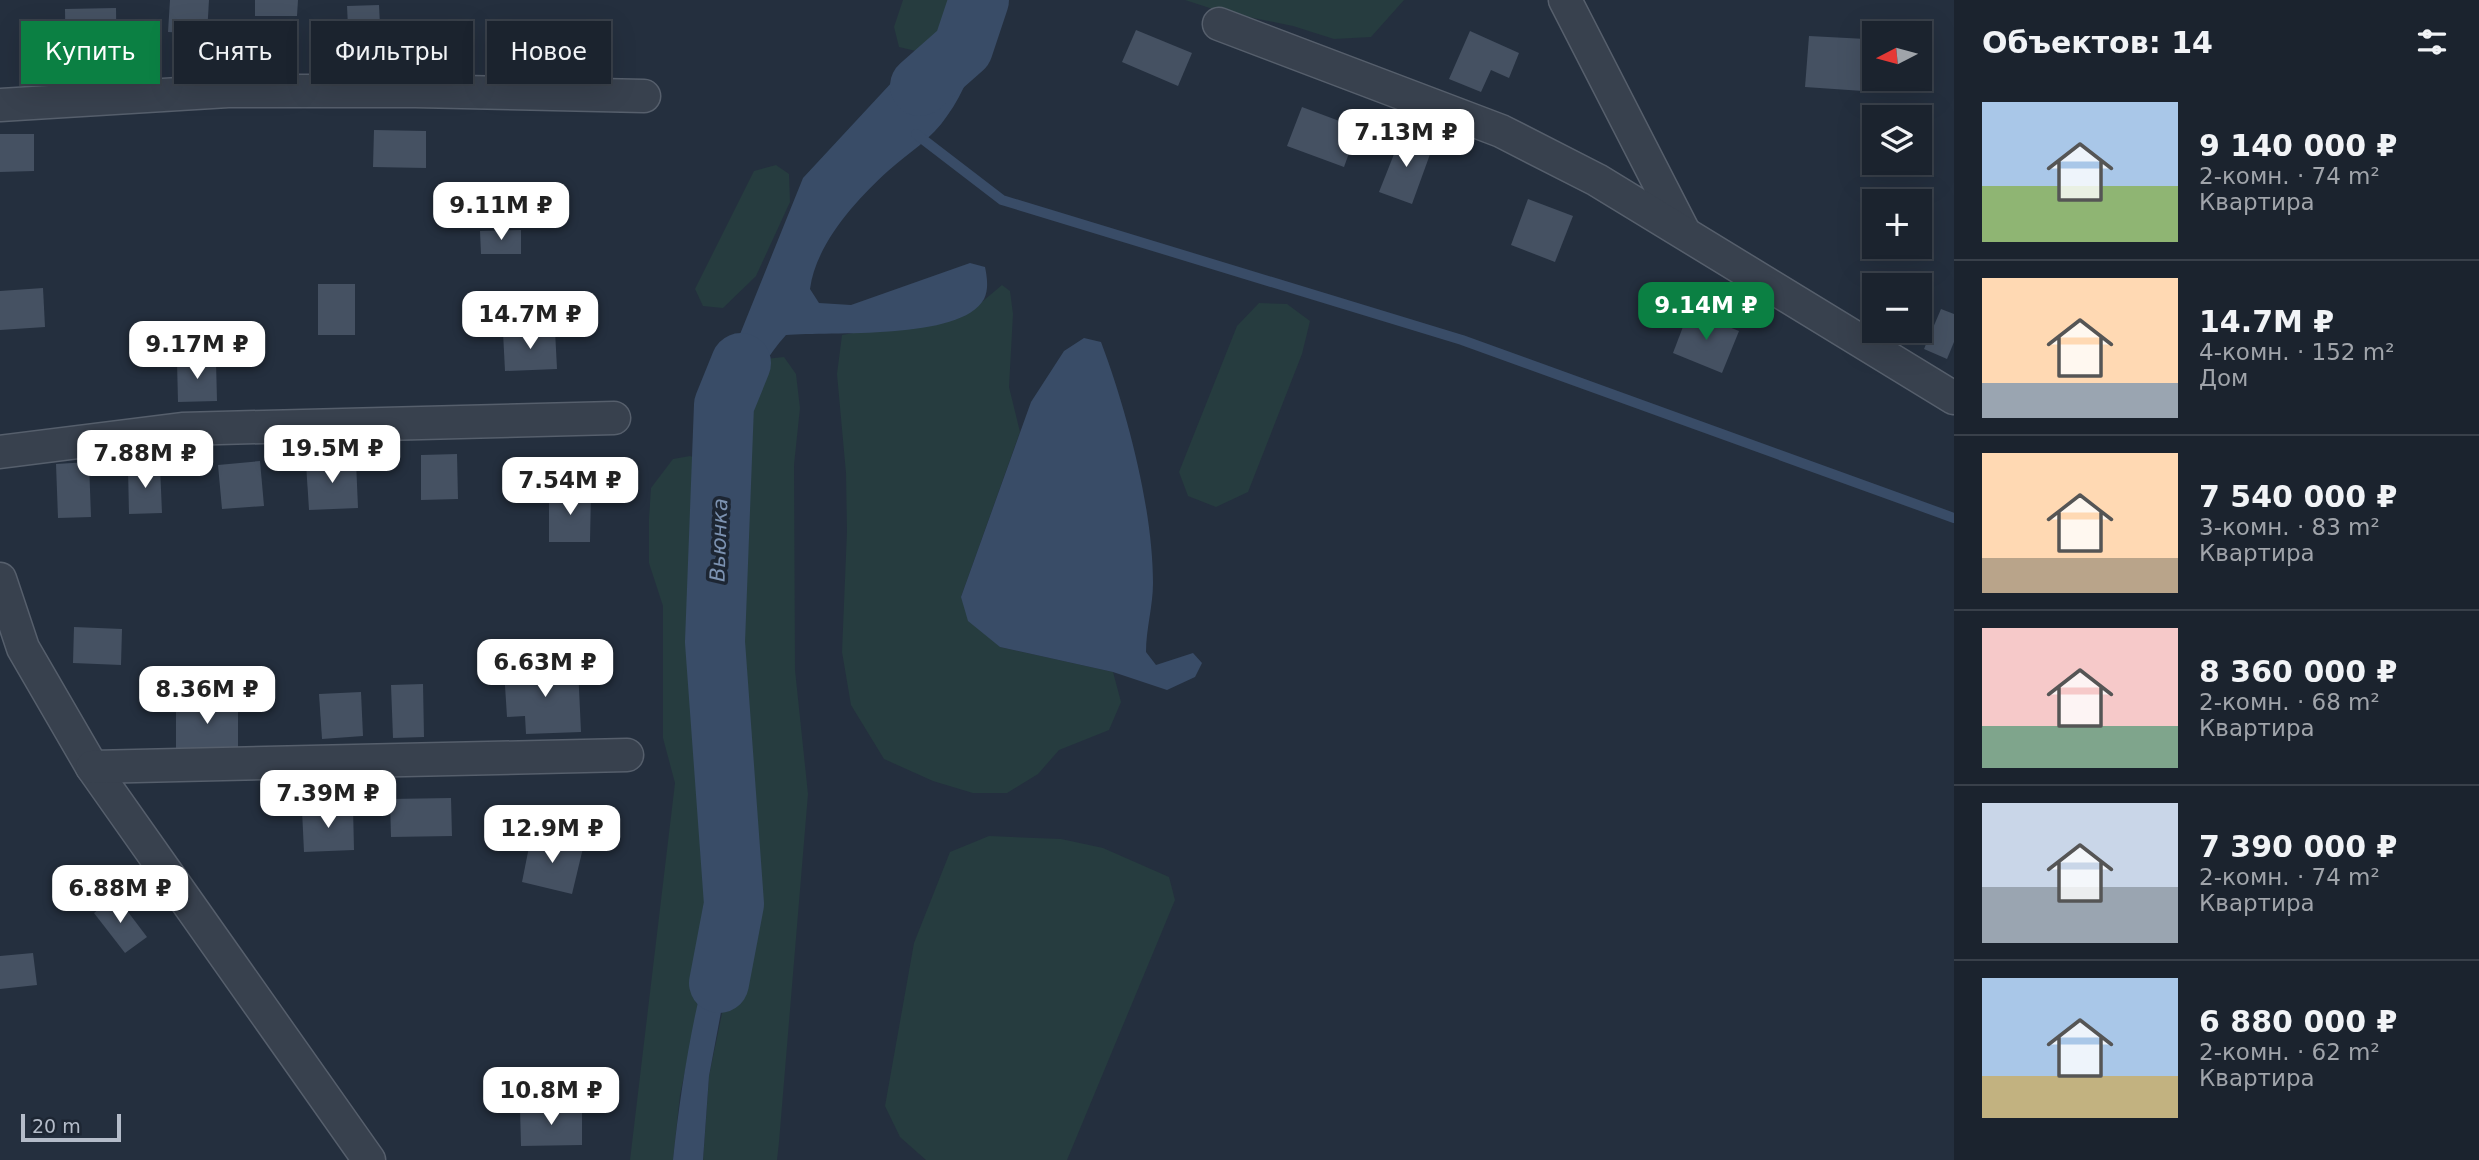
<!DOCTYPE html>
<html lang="ru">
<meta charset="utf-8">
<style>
:root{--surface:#1b232e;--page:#242b36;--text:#f1f3f6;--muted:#a0a4aa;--line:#39404a;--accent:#0b8043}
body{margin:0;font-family:"DejaVu Sans",sans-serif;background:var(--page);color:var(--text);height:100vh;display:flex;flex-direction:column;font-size:26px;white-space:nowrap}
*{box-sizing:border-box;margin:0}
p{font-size:23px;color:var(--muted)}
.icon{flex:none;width:38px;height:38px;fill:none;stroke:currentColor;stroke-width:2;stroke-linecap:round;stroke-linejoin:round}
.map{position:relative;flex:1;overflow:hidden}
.panel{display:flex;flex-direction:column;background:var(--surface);width:525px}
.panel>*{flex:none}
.top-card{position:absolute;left:21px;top:21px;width:665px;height:63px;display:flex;gap:14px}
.needle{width:46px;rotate:264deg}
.buttons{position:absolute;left:1862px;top:21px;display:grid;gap:14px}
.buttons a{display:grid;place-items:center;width:70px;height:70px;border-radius:0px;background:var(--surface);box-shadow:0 7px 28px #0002,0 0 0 2px var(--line);font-size:35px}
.scale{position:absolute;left:21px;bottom:18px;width:100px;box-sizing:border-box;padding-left:7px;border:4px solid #b4bcc9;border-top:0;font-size:19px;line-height:24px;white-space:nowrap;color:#b4bcc9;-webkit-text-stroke:5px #1d2633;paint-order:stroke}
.price{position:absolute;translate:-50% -60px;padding:0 16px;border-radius:14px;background:#fff;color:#222;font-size:23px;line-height:46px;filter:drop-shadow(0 2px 4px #0008)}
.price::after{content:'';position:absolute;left:50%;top:42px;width:21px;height:16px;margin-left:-10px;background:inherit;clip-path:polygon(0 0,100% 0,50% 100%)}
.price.active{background:var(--accent);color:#fff}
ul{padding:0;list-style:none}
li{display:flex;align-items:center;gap:21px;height:175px;padding:0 28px}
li+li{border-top:2px solid var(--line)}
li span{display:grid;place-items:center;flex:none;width:196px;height:140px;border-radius:0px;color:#555}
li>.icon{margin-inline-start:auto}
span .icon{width:84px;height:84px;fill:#fffc;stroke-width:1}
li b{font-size:30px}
h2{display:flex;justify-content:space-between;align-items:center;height:84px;padding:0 28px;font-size:30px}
.chip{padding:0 24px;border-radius:0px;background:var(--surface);box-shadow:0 7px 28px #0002,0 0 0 2px var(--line);font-size:24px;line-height:63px}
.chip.active{background:var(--accent);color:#fff}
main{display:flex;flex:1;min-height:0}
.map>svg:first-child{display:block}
.green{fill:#263c3f}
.water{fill:#394c67}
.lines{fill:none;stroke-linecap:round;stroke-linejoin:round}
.stream{stroke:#394c67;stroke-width:10}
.river{stroke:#394c67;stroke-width:60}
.building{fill:#455162}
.street-casing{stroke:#565f6c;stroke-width:35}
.street{stroke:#38414e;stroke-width:32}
.labels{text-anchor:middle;stroke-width:7;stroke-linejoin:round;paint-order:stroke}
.water-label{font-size:21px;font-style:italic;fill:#7c92b1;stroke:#1d2633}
</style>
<main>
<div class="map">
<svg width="1954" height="1160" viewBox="0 0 1954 1160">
<rect width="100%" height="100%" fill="#242f3e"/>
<g class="green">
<path d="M903,0H962L951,25L920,52L899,47L894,27Z"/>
<path d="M1185,0H1404L1371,37L1334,39L1293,26L1219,11Z"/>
<path d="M776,165L789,174L790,202L756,276L723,308L703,306L695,289L754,171Z"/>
<path d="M1002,285L1010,291L1013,314L1009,387L1020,432L961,597L1000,647L1113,672L1121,702L1109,730L1059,750L1038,774L1007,793H973L933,781L884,759L851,705L842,652L847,531L846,473L837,374L842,335L970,312Z"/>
<path d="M1259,303L1287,304L1310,321L1302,354L1248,492L1216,507L1188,496L1179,472L1237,326Z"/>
<path d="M784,357L796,374L800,408L794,465L795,670L808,794L779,1142L777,1160H703L709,1076L735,951L744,849L729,566V501L736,436L751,387L765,359Z"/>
<path d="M690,456L705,462L709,497L707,758L725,901L712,944L680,1095L673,1160H630L675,783L663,738V606L649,563V519L651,488L673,459Z"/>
<path d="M989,836L1061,839L1103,848L1169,877L1175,900L1067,1160H926L900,1137L885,1106L914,943L950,852Z"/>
</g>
<g class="water">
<path d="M951,25L970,26L979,37C973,67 965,91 947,116C932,139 908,153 888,171C855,201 816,244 810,289L819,303L851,305L970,263L985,267C987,277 989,289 984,299C961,341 829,331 786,335C759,365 746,397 736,436L723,442L715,441L707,416L803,178L920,52Z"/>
<path d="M1084,338L1101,342C1127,411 1153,509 1153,583C1153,606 1146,629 1146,652L1156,665L1193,653L1202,663L1195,677L1167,690L1113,672L1000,647L968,621L961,597L1031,402L1064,351Z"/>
<path d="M725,901L734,904L739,916L709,1076L703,1160H673C682,1073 698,985 725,901Z"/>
</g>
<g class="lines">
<path class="stream" d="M916,134L1002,200L1462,340L1954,518"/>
<g class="river">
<path d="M920,86L963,48L979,0"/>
<path d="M719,983L734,904L715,642L724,405L741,363"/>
</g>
</g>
<g class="building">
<path d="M170,0H209L207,34L168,32Z"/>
<path d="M255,0H298L297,16H255Z"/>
<path d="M379,5L382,67L350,69L347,6Z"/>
<path d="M116,8L117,73L66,74L65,9Z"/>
<path d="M407,26L443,27L442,72L406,71Z"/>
<path d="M1136,30L1192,53L1178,86L1122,62Z"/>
<path d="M1470,31L1519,53L1509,78L1491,70L1481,92L1449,79Z"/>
<path d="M1809,36L1866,39L1863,91L1805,87Z"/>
<path d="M1302,107L1358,128L1344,167L1287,146Z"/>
<path d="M374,130L426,131V168L373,167Z"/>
<path d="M0,134H34V171L0,172Z"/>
<path d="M1402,134L1433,146L1412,204L1379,192Z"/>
<path d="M1528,199L1573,216L1555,262L1511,245Z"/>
<path d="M521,230V254H481L480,231Z"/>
<rect x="318" y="284" width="37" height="51"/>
<path d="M43,288L45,327L0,330V291Z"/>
<path d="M1941,309L1954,314V342L1947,359L1924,349Z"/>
<path d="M1689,311L1739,331L1722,373L1673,353Z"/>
<path d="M555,330L557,369L505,371L503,332Z"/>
<path d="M177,361H216L217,401L178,402Z"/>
<path d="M457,454L458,499L421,500V455Z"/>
<path d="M260,461L264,506L222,509L218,465Z"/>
<path d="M356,461L358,508L309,510L306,463Z"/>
<path d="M89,462L91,517L58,518L56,464Z"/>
<path d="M160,466L162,513L129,514L128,467Z"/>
<path d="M549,492L591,493L590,542H549Z"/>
<path d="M74,627L122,629L121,665L73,663Z"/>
<path d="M578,667L581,732L526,734L525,716L507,717L504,670Z"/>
<path d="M423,684L424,737L393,738L391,685Z"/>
<path d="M361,692L363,736L322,739L319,694Z"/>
<rect x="176" y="703" width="62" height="45"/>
<path d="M451,798L452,836L391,837L390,799Z"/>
<path d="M353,807L354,850L304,852L302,810Z"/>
<path d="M531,837L583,848L572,894L522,882Z"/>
<path d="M116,896L147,937L125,953L94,913Z"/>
<path d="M33,953L37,985L0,989V956Z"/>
<path d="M520,1108H582V1145L521,1146Z"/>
</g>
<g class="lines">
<g class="street-casing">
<g id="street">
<path d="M1565,0L1684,232"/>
<path d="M1219,24L1501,131L1597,180L1954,398"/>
<path d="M0,105L228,91H415L644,96"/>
<path d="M0,452L182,429L614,418"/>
<path d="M0,579L23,648L92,767L369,1160"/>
<path d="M92,767L627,755"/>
</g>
</g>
<use href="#street" class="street"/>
</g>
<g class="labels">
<g class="water-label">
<text transform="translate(719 540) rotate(-88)" y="7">Вьюнка</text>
</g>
</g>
</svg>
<div class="buttons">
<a><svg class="needle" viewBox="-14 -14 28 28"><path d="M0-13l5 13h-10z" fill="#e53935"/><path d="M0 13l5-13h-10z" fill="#a0a4aa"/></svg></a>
<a><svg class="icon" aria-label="layers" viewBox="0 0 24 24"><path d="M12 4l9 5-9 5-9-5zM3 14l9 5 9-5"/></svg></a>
<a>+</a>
<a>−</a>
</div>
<div class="scale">20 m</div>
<b class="price" style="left:1406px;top:169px">7.13M ₽</b>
<b class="price" style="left:501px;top:242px">9.11M ₽</b>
<b class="price active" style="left:1706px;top:342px">9.14M ₽</b>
<b class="price" style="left:530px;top:351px">14.7M ₽</b>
<b class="price" style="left:197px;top:381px">9.17M ₽</b>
<b class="price" style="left:332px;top:485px">19.5M ₽</b>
<b class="price" style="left:145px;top:490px">7.88M ₽</b>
<b class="price" style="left:570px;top:517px">7.54M ₽</b>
<b class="price" style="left:545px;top:699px">6.63M ₽</b>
<b class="price" style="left:207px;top:726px">8.36M ₽</b>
<b class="price" style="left:328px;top:830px">7.39M ₽</b>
<b class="price" style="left:552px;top:865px">12.9M ₽</b>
<b class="price" style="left:120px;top:925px">6.88M ₽</b>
<b class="price" style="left:551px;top:1127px">10.8M ₽</b>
<div class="top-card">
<a class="chip active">Купить</a>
<a class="chip">Снять</a>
<a class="chip">Фильтры</a>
<a class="chip">Новое</a>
</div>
</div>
<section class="panel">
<h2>Объектов: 14<svg class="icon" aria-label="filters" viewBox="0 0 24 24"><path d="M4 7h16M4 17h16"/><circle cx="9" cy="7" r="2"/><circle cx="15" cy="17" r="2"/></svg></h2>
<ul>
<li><span style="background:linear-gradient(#a9c7e8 60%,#8fb573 0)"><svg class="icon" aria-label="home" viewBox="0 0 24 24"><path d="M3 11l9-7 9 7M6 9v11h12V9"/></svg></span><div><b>9 140 000 ₽</b><p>2-комн. · 74 m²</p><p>Квартира</p></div></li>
<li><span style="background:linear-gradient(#ffd9b3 75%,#9aa5b1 0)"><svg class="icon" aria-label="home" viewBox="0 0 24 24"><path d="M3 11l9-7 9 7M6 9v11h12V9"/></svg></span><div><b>14.7M ₽</b><p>4-комн. · 152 m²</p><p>Дом</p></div></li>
<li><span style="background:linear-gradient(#ffd9b3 75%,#b9a48a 0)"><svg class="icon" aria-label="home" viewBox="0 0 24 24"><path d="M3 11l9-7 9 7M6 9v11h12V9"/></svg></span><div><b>7 540 000 ₽</b><p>3-комн. · 83 m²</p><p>Квартира</p></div></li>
<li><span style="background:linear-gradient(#f6c9c9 70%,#7fa58c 0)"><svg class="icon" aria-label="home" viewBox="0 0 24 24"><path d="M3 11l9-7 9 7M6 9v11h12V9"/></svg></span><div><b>8 360 000 ₽</b><p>2-комн. · 68 m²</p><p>Квартира</p></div></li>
<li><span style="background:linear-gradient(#c9d6e8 60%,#9aa5b1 0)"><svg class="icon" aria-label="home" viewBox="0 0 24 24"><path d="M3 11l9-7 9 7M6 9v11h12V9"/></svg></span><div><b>7 390 000 ₽</b><p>2-комн. · 74 m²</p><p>Квартира</p></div></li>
<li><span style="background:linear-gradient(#a9c7e8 70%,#c2b280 0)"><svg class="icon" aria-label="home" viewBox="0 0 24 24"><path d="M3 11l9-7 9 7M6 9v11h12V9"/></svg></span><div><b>6 880 000 ₽</b><p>2-комн. · 62 m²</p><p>Квартира</p></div></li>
</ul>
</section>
</main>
